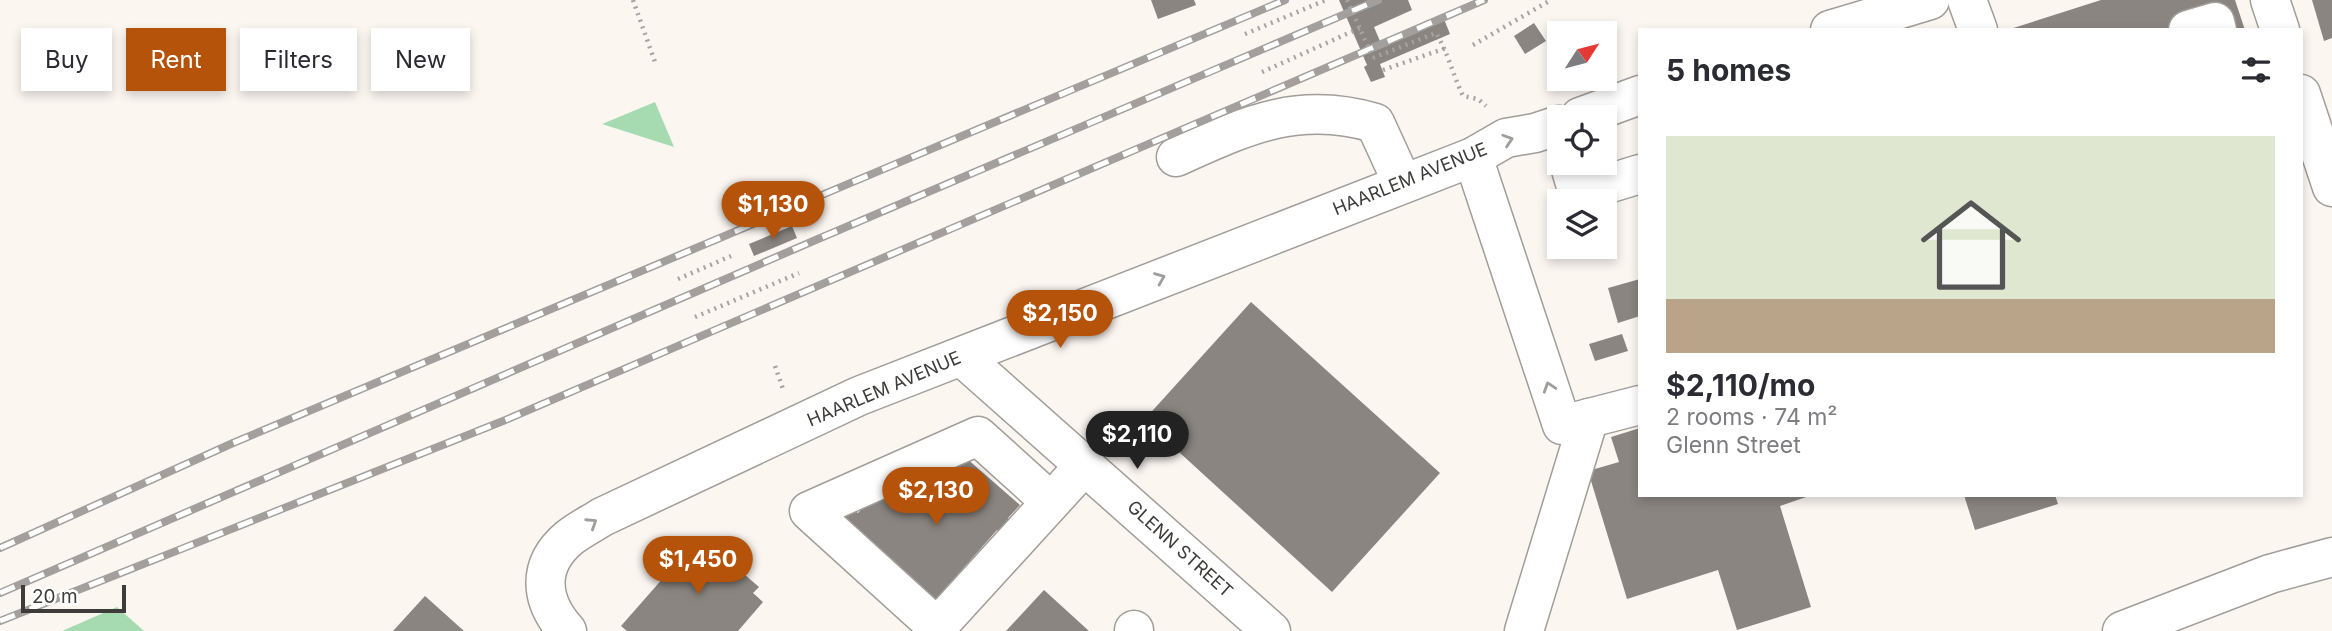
<!DOCTYPE html>
<meta charset="utf-8">
<style>
:root{--surface:#fff;--page:#f2f2f3;--text:#2b2b33;--muted:#7c7c81;--accent:#b45309}
body{margin:0;font-family:Inter,sans-serif;background:var(--page);color:var(--text);height:100vh;display:flex;flex-direction:column;font-size:26px;white-space:nowrap}
*{box-sizing:border-box;margin:0}
p{font-size:23px;color:var(--muted)}
.icon{flex:none;width:38px;height:38px;fill:none;stroke:currentColor;stroke-width:2;stroke-linecap:round;stroke-linejoin:round}
.map{position:relative;flex:1;overflow:hidden}
.panel{position:absolute;left:1638px;top:28px;width:665px;height:469px;display:flex;flex-direction:column;background:var(--surface);border-radius:0px;box-shadow:0 4px 10px #0003}
.panel>*{flex:none}
.hud{position:absolute;left:21px;top:28px;width:665px;height:63px;display:flex;gap:14px}
.needle{width:46px;rotate:54deg}
.buttons{position:absolute;left:1547px;top:21px;display:grid;gap:14px}
.buttons a{display:grid;place-items:center;width:70px;height:70px;border-radius:0px;background:var(--surface);box-shadow:0 4px 10px #0003;font-size:35px}
.scale{position:absolute;left:21px;bottom:18px;width:105px;box-sizing:border-box;padding-left:7px;border:4px solid #3e3c3a;border-top:0;font-size:19px;line-height:24px;white-space:nowrap;color:#3e3c3a;-webkit-text-stroke:5px #fff;paint-order:stroke}
.price{position:absolute;translate:-50% -60px;padding:0 16px;border-radius:24px;background:var(--accent);color:#fff;font-size:23px;line-height:46px;filter:drop-shadow(0 2px 4px #0008)}
.price::after{content:'';position:absolute;left:50%;top:42px;width:21px;height:16px;margin-left:-10px;background:inherit;clip-path:polygon(0 0,100% 0,50% 100%)}
.price.selected{background:#222;color:#fff}
ul{padding:0;list-style:none}
li{display:grid;align-content:center;gap:14px;height:371px;padding:0 28px}
li span{display:grid;place-items:center;height:217px;border-radius:0px;color:#555}
li>.icon{margin-inline-start:auto}
span .icon{width:126px;height:126px;fill:#fffc;stroke-width:1}
li b{font-size:30px}
h2{display:flex;justify-content:space-between;align-items:center;height:84px;padding:0 28px;font-size:30px}
.pill{padding:0 24px;border-radius:0px;background:var(--surface);box-shadow:0 4px 10px #0003;font-size:24px;line-height:63px}
.pill.selected{background:var(--accent);color:#fff}
.map>svg:first-child{display:block}
.green{fill:#a6dbb1}
.building{fill:#8a8580}
.lines{fill:none;stroke-linecap:round;stroke-linejoin:round}
.minor-casing{stroke:#a29d98;stroke-width:41}
.major-casing{stroke:#a29d98;stroke-width:41}
.path{stroke:#a7a3a0;stroke-width:4.5;stroke-dasharray:2 5;stroke-linecap:butt}
.minor{stroke:#fff;stroke-width:38}
.major{stroke:#fff;stroke-width:38}
.rail-casing{stroke:#a39f9c;stroke-width:8}
.rail{stroke:#fff;stroke-width:5;stroke-dasharray:16;stroke-linecap:butt}
.path-bridge{stroke:#a7a3a0;stroke-width:4.5;stroke-dasharray:2 5;stroke-linecap:butt}
.oneway{stroke:#9e9e9c}
.labels{text-anchor:middle;stroke-width:5;stroke-linejoin:round;paint-order:stroke}
.street-label{font-size:18px;fill:#3e3c3a;stroke:#fff}
</style>
<div class="map">
<svg width="2332" height="631" viewBox="0 0 2332 631">
<rect width="100%" height="100%" fill="#fcf6f1"/>
<g class="green">
<path d="M655,102L674,147L602,124Z"/>
<path d="M117,607L144,631H62Z"/>
</g>
<g class="building">
<path d="M1151,0H1194L1196,5L1158,19Z"/>
<path d="M1339,0H1408L1412,10L1374,27L1382,46L1444,19L1450,34L1380,64L1385,77L1371,82L1364,67L1367,65Z"/>
<path d="M2101,0H2235L2245,30H2007Z"/>
<path d="M2312,0H2332V38L2324,41Z"/>
<path d="M1534,23L1546,41L1525,54L1514,36Z"/>
<path d="M792,226L797,238L754,256L749,244Z"/>
<path d="M1640,279V316L1618,323L1608,288Z"/>
<path d="M1251,302L1440,473L1332,592L1144,420Z"/>
<path d="M1622,334L1628,351L1595,361L1589,344Z"/>
<path d="M1640,428V495H1812L1780,506L1811,607L1737,630L1718,570L1627,599L1588,471L1619,462L1611,437Z"/>
<path d="M958,451L1020,505L1008,518L1014,524L1004,537L997,530L930,606L840,519L854,510L858,513L878,490L903,512Z"/>
<path d="M1964,495H2055L2058,504L1975,530Z"/>
<path d="M700,536L759,587L753,593L763,602L738,631H627L621,626Z"/>
<path d="M1044,590L1089,631H1006Z"/>
<path d="M425,596L464,631H393Z"/>
</g>
<g class="lines">
<g class="minor-casing">
<g id="minor">
<path d="M1967,0L1978,30"/>
<path d="M2270,0L2280,30"/>
<path d="M1830,30L1930,0"/>
<path d="M2188,30L2215,22L2217,30"/>
<path d="M2301,94L2332,187"/>
<path d="M1580,117L1640,95"/>
<path d="M1176,157C1245,126 1298,100 1375,123L1402,182"/>
<path d="M1473,157L1562,425L1640,405"/>
<path d="M1569,163L1578,193L1640,174"/>
<path d="M962,357L1271,631"/>
<path d="M1051,502L978,436L809,511L937,627L1085,465"/>
<path d="M1134,630V631"/>
<path d="M567,631C540,601 536,566 569,538C579,530 591,524 602,517L859,396L1473,157L1506,138L1535,133L1559,125"/>
<path d="M1524,631L1589,418"/>
</g>
</g>
<g class="major-casing">
<path id="major" d="M2122,631L2270,574L2332,557"/>
</g>
<g class="path">
<path d="M633,0L655,62"/>
<path d="M1245,34L1326,0"/>
<path d="M1473,45L1551,0"/>
<path d="M1373,58L1436,33C1448,53 1453,75 1463,96L1478,99L1486,106"/>
<path d="M1383,70L1446,48"/>
<path d="M1262,72L1360,28"/>
<path d="M678,279L731,256"/>
<path d="M695,317L799,273"/>
<path d="M775,366L784,392"/>
</g>
<use href="#minor" class="minor"/>
<use href="#major" class="major"/>
<g class="rail-casing">
<g id="rail">
<path d="M0,548L233,443L1285,0"/>
<path d="M0,593L811,242L1378,0"/>
<path d="M0,621L503,421L1484,0"/>
</g>
</g>
<use href="#rail" class="rail"/>
<path class="path-bridge" d="M1347,0L1373,58"/>
</g>
<defs><path id="oneway-chevron" d="M-2-3.5L2.5 0L-2 3.5" fill="none" stroke-width="1.6" stroke-linecap="round" stroke-linejoin="round" transform="scale(1.75)"/></defs>
<g class="oneway">
<use href="#oneway-chevron" transform="translate(1508 140) rotate(-18)"/>
<use href="#oneway-chevron" transform="translate(1160 278) rotate(-22)"/>
<use href="#oneway-chevron" transform="translate(1549 387) rotate(-108)"/>
<use href="#oneway-chevron" transform="translate(592 523) rotate(-33)"/>
</g>
<g class="labels">
<g class="street-label">
<text transform="translate(1410 179) rotate(-22)" y="6">HAARLEM AVENUE</text>
<text transform="translate(884 389) rotate(-23)" y="6">HAARLEM AVENUE</text>
<text transform="translate(1180 549) rotate(42)" y="6">GLENN STREET</text>
</g>
</g>
</svg>
<div class="buttons">
<a><svg class="needle" viewBox="-14 -14 28 28"><path d="M0-13l5 13h-10z" fill="#e53935"/><path d="M0 13l5-13h-10z" fill="#7c7c81"/></svg></a>
<a><svg class="icon" aria-label="locate" viewBox="0 0 24 24"><circle cx="12" cy="12" r="6"/><path d="M12 2v4M12 18v4M2 12h4M18 12h4"/></svg></a>
<a><svg class="icon" aria-label="layers" viewBox="0 0 24 24"><path d="M12 4l9 5-9 5-9-5zM3 14l9 5 9-5"/></svg></a>
</div>
<div class="scale">20 m</div>
<b class="price" style="left:773px;top:241px">$1,130</b>
<b class="price" style="left:1060px;top:350px">$2,150</b>
<b class="price selected" style="left:1137px;top:471px">$2,110</b>
<b class="price" style="left:936px;top:527px">$2,130</b>
<b class="price" style="left:698px;top:596px">$1,450</b>
<div class="hud">
<a class="pill">Buy</a>
<a class="pill selected">Rent</a>
<a class="pill">Filters</a>
<a class="pill">New</a>
</div>
<section class="panel">
<h2>5 homes<svg class="icon" aria-label="filters" viewBox="0 0 24 24"><path d="M4 7h16M4 17h16"/><circle cx="9" cy="7" r="2"/><circle cx="15" cy="17" r="2"/></svg></h2>
<ul>
<li><span style="background:linear-gradient(#dfe7d0 75%,#b9a48a 0)"><svg class="icon" aria-label="home" viewBox="0 0 24 24"><path d="M3 11l9-7 9 7M6 9v11h12V9"/></svg></span><div><b>$2,110/mo</b><p>2 rooms · 74 m²</p><p>Glenn Street</p></div></li>
</ul>
</section>
</div>
